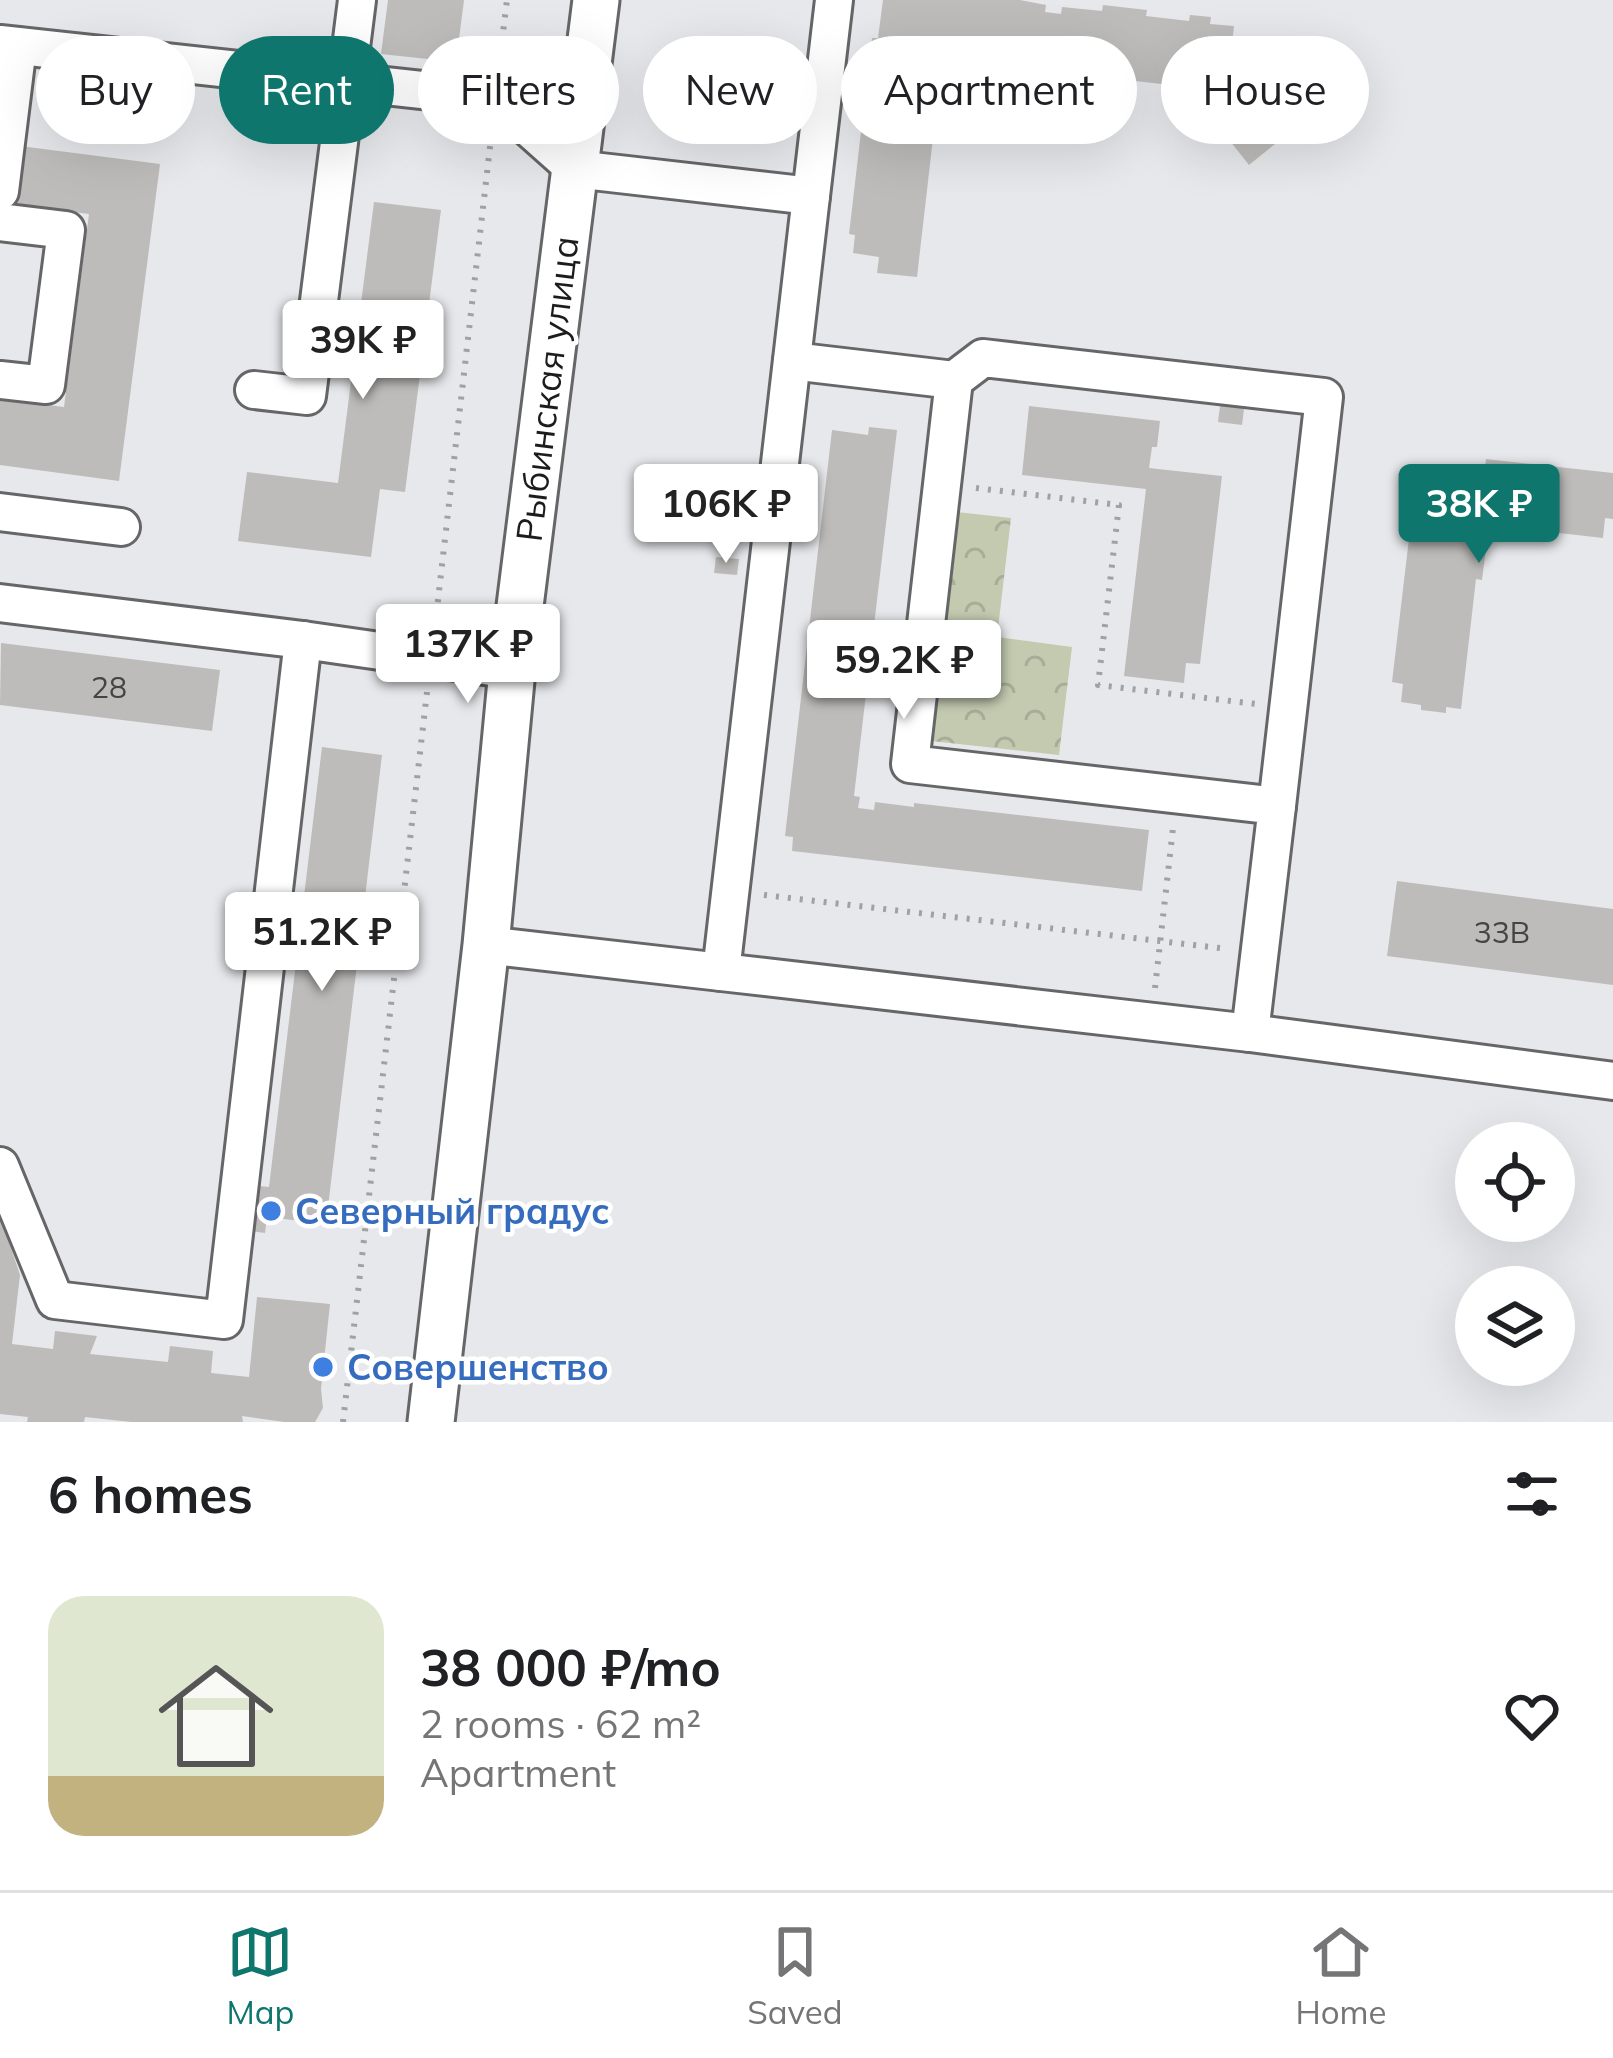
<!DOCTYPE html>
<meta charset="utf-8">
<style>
:root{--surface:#fff;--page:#f6f6f6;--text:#202124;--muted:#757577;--line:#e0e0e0;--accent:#0f766e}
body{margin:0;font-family:Mulish,sans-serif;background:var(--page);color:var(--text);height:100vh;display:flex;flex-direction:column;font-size:45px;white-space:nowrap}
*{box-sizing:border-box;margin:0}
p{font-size:39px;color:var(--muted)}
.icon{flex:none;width:66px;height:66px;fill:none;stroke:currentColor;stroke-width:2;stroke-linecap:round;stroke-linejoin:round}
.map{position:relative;height:1422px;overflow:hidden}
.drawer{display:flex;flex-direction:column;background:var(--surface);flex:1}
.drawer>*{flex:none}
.guide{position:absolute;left:36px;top:36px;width:1542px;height:108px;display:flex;gap:24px}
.buttons{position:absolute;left:1455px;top:1122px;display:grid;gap:24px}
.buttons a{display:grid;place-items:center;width:120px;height:120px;border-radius:50%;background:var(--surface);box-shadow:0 12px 48px #0002;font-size:60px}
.price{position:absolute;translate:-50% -102px;padding:0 27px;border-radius:12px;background:#fff;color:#222;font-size:39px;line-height:78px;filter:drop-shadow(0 3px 6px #0008)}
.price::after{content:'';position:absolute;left:50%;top:72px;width:36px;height:27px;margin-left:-18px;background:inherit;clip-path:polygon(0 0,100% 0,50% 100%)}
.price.active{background:var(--accent);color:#fff}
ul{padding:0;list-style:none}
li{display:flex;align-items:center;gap:36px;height:300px;padding:0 48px}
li+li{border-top:3px solid var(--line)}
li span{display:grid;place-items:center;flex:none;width:336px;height:240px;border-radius:36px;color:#555}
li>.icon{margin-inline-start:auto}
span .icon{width:144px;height:144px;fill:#fffc;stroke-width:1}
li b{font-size:51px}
h2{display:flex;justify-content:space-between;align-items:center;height:144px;padding:0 48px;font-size:51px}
.tag{padding:0 42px;border-radius:54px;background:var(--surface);box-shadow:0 12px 48px #0002;font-size:42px;line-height:108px}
.tag.active{background:var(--accent);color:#fff}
.dock{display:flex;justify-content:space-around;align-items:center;height:168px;border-top:3px solid var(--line);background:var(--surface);font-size:33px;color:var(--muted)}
.dock a{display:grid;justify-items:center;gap:6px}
.dock .active{color:var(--accent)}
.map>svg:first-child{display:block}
.park{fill:url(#park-crowns)}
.building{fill:#bebcba}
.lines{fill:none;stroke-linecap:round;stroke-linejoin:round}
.minor-casing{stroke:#666669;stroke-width:42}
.major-casing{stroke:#666669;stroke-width:51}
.path{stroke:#a0a1a3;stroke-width:6;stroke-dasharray:3 9;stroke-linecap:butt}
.minor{stroke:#fff;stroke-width:36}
.major{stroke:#fff;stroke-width:45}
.shop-dot{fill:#3f7fe0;stroke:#fff;stroke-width:4.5}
.labels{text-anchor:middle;stroke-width:9;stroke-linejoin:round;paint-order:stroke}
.number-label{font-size:30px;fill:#444}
.street-label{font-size:36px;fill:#1c1c1d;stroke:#fff}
.shop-label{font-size:36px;font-weight:bold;fill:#366cbe;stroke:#fff;text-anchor:start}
</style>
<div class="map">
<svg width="1613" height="1422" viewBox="0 0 1613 1422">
<defs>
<pattern id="park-crowns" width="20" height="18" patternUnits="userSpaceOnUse" patternTransform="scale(3)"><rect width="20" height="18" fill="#c3cab0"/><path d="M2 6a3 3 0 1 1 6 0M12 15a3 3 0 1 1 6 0" fill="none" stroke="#a7ad97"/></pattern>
</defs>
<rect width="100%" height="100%" fill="#e7e8eb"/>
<path class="park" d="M948,511L1011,518L997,637L1072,647L1059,755L922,740Z"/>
<g class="building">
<path d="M388,0H464L456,62L381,54Z"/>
<path d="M883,0H1020L1046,5L1045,12L1061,14L1062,7L1102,11L1103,5L1147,10L1146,16L1189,21L1190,15L1211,17L1210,24L1234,26L1231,54L1235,58L1248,48L1260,63L1264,59L1288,88L1283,92L1295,107L1285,115L1295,128L1249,165L1187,87L965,61L966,50L948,48L946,60H942L917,277L877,273L879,257L853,253L855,235L849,234L872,38H878Z"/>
<path d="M20,146L160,164L119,481L0,465V399L64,407L89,214L13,204Z"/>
<path d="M374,202L441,210L405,492L380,489L371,557L238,541L247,472L338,483Z"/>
<path d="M1221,398L1245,401L1242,425L1218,422Z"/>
<path d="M1029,406L1160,421L1157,447H1152L1149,468L1222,476L1200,664L1186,663L1184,683L1124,676L1146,489L1022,475Z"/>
<path d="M869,427L897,430L854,796L860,797L858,808L874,810L875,802L914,807V803L1149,830L1142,891L792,851L793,837L785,836L832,430L868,435Z"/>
<path d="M1486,459L1613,473V519L1605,518L1603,538L1489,525L1482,580L1476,579L1461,709L1446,707V713L1421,710V705L1401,702L1403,684L1392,682L1412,513L1427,515V508L1479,514Z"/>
<path d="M716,557L739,559L737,575L714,573Z"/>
<path d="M1,643L220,670L212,731L0,705Z"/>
<path d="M322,747L382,755L326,1224L267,1217L265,1233L242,1230L248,1185L269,1187Z"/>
<path d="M1397,881L1613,909V985L1387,956Z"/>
<path d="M0,1215L20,1275L12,1344L53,1349L55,1331L97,1336L90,1354L168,1362L170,1346L213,1351L211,1373L249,1377L257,1297L330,1304L321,1389L323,1408L315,1422H284L242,1416L243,1422H131L85,1417L84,1422H27L28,1417L0,1414Z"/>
</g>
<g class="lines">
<g class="minor-casing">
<g id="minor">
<path d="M0,44L495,98L575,169L811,196L721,972L486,945"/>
<path d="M0,191L18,46"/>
<path d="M811,196L834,0"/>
<path d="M0,222L66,230L46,385L0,380"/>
<path d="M954,380L983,358L1324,397L1277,806"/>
<path d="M254,390L307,396L357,0"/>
<path d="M0,512L121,527"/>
<path d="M0,603L303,640L512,670"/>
<path d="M721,972L1250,1033L1277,806L910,764L954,380L792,361"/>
<path d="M1250,1033L1613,1081"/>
<path d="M0,1166L55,1300L224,1320L303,640"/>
</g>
</g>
<g class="major-casing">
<path id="major" d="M431,1422L486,945L512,670L596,0"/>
</g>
<g class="path">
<path d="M499,65L507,0"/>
<path d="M976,488L1119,505L1098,685L1256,704"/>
<path d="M435,626L491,138"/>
<path d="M764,895L1228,949"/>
<path d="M1155,988L1173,828"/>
<path d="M343,1422L427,692"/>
</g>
<use href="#minor" class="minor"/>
<use href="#major" class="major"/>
</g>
<g class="shop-dot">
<circle cx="271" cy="1211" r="12"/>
<circle cx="323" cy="1367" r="12"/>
</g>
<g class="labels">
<g class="number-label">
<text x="109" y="698">28</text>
<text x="1502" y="943">33В</text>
</g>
<g class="street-label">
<text transform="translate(547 389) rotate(-83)" y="13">Рыбинская улица</text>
</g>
<g class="shop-label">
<text x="295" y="1224">Северный градус</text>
<text x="347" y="1380">Совершенство</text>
</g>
</g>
</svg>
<div class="buttons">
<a><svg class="icon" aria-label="locate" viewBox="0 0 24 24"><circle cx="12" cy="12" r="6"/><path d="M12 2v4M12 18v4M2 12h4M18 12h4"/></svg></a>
<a><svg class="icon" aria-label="layers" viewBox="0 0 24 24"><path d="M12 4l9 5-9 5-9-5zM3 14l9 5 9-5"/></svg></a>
</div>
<b class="price" style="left:363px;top:402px">39K ₽</b>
<b class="price" style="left:726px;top:566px">106K ₽</b>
<b class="price active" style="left:1479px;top:566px">38K ₽</b>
<b class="price" style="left:468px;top:706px">137K ₽</b>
<b class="price" style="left:904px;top:722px">59.2K ₽</b>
<b class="price" style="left:322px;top:994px">51.2K ₽</b>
<div class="guide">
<a class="tag">Buy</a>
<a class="tag active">Rent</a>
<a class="tag">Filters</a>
<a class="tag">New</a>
<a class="tag">Apartment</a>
<a class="tag">House</a>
</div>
</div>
<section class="drawer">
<h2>6 homes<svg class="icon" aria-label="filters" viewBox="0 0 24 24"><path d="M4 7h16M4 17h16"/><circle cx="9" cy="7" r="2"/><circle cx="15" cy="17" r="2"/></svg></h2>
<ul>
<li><span style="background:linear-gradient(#dfe7d0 75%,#c2b280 0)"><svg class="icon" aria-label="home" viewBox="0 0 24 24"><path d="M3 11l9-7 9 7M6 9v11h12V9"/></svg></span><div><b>38 000 ₽/mo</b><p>2 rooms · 62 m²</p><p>Apartment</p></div><svg class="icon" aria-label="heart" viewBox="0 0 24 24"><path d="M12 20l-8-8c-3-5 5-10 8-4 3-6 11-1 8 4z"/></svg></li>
</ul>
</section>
<nav class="dock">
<a class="active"><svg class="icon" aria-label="map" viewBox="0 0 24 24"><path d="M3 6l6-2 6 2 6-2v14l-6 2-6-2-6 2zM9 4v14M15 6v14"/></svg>Map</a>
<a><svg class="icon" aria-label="saved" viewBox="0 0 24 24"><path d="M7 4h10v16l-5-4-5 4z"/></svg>Saved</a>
<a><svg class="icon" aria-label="home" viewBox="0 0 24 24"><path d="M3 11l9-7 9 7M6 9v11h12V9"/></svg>Home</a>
</nav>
